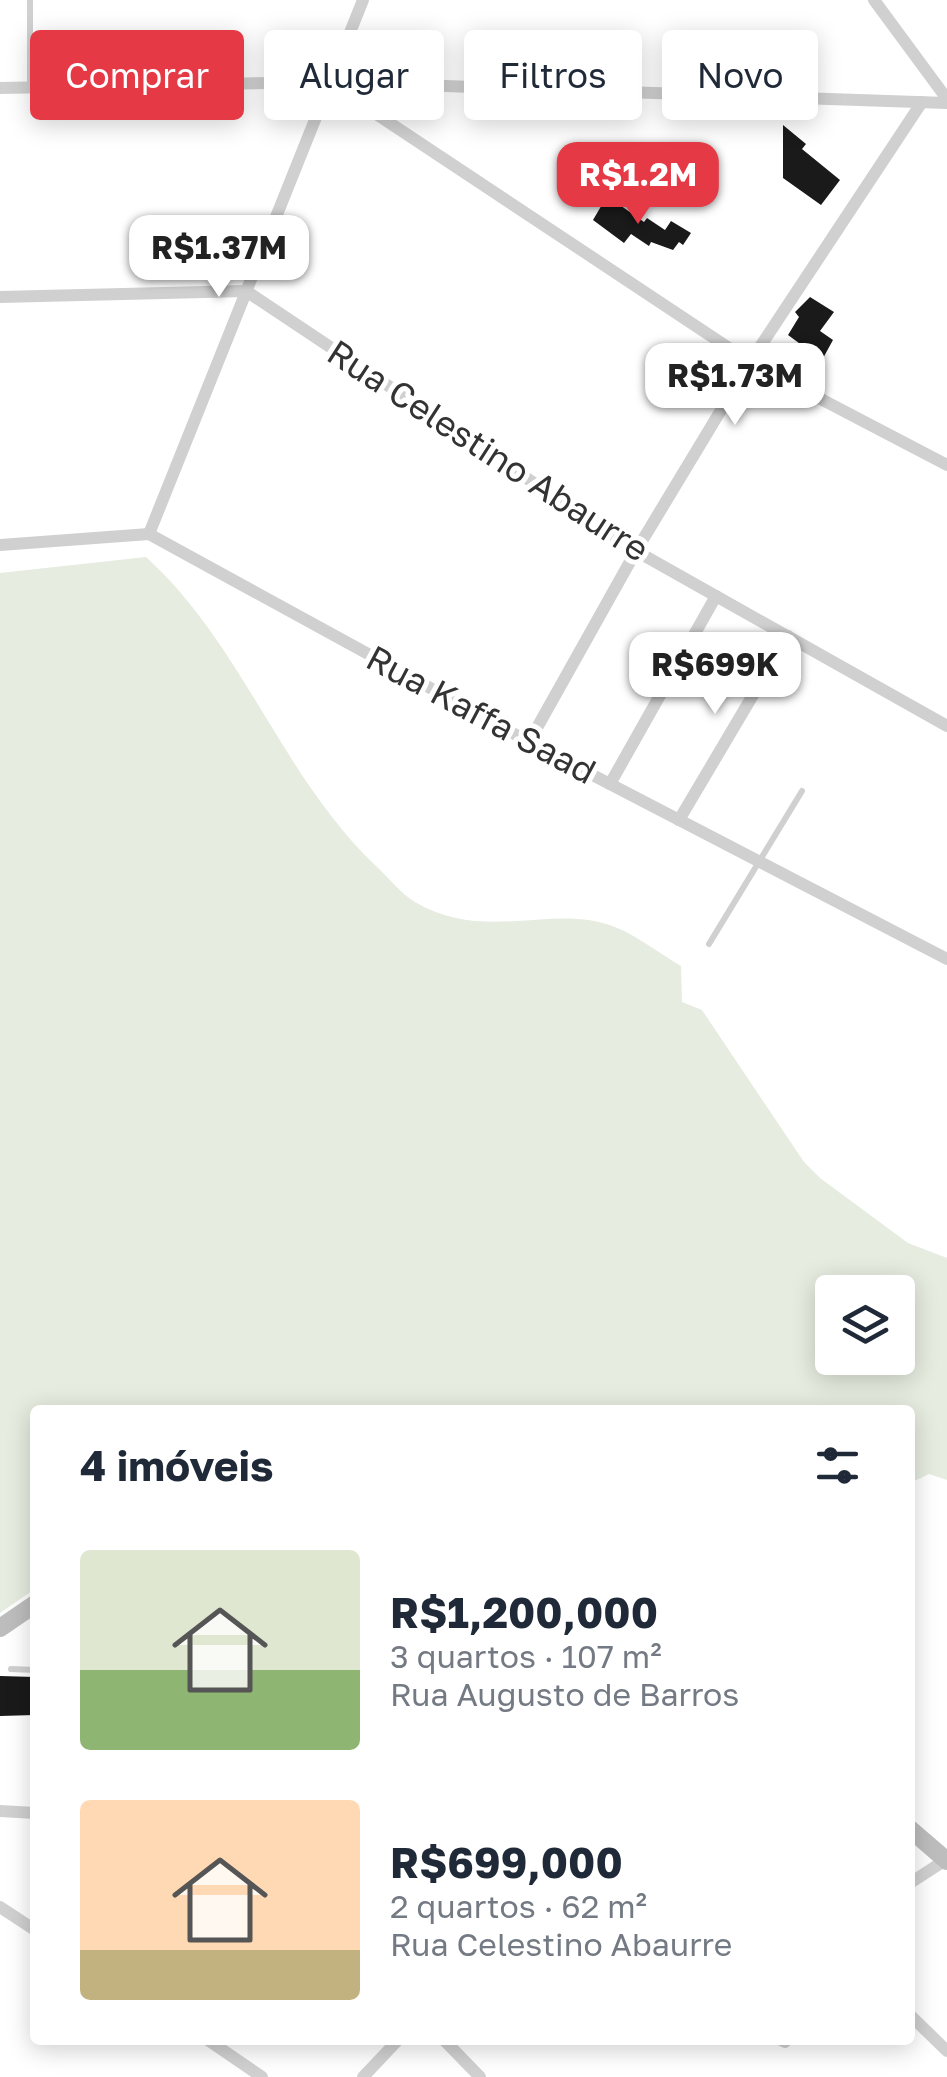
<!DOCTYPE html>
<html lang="pt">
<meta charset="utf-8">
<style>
:root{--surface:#fff;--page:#f6f6f7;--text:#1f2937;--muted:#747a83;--accent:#e63946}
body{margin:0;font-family:"Golos Text",sans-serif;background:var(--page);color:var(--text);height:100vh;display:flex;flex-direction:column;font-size:38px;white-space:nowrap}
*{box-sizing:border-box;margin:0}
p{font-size:32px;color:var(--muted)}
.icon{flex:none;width:55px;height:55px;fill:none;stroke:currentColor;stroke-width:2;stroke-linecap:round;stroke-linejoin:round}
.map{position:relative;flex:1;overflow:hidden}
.panel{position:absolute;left:30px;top:1405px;width:885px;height:640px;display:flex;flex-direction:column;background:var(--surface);border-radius:10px;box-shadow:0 5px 25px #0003}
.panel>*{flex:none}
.hud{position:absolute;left:30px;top:30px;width:888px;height:90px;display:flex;gap:20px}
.tools{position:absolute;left:815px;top:1275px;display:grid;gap:20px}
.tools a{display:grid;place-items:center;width:100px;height:100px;border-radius:10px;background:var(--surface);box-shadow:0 5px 25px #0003;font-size:50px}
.price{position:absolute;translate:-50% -85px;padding:0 22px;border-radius:20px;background:#fff;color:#222;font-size:32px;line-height:65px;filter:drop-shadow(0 2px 5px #0008)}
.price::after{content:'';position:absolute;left:50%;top:60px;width:30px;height:22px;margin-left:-15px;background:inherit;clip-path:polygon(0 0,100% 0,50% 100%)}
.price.on{background:var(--accent);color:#fff}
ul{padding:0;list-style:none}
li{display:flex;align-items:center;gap:30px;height:250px;padding:0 50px}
li span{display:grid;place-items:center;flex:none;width:280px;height:200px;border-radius:10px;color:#555}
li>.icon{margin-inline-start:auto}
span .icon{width:120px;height:120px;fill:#fffc;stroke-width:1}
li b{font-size:42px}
h2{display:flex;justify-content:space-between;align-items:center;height:120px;padding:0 50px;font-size:42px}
.chip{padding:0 35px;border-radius:10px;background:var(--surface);box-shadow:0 5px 25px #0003;font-size:35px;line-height:90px}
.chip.on{background:var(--accent);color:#fff}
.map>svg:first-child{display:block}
.green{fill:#e6ecdf;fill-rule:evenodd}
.building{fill:#1a1a1a}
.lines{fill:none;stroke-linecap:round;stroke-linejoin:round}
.lane{stroke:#d0d0d0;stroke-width:6}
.street{stroke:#d0d0d0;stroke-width:12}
.secondary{stroke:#bdbdbd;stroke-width:18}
.labels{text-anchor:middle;stroke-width:10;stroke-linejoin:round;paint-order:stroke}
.street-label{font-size:35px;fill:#333;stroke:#fff}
</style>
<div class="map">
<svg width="947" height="2077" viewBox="0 0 947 2077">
<rect width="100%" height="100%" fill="#fff"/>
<path class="green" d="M146,557C243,645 281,776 376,866C388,877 400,893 415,902C486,944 554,902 615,927C638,936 660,954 681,966L682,1002L702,1010L804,1162L820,1178L908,1243L947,1258V1480L929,1474L910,1483V1410H35V1589L0,1613V573ZM832,1292H898V1358H832Z"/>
<g class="building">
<path d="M783,125L806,144L802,149L840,180L821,205L783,178Z"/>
<path d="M607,196L644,222L647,218L665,230L671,221L691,233L683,245L679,242L673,250L651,242L649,246L631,234L624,243L593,220Z"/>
<path d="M810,297L834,312L820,331L833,340L822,360L788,335L799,317L795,312Z"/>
<path d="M0,1676L35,1677V1715L0,1716Z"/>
</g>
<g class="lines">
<g class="lane">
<path d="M30,86V1"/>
<path d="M709,944L802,791"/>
<path d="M11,1669L35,1670"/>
</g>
<g class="street">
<path d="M874,0L947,99"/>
<path d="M331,84L750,362L947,465"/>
<path d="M0,88L329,82L947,103"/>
<path d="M0,297L246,291L636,551L947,726"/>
<path d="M149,534L363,0"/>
<path d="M0,545L149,534L529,742L947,959"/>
<path d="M529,742L636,551L750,362L922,102"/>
<path d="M610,784L716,596"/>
<path d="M679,820L788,636"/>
<path d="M0,1811L35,1813"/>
<path d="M910,1883L947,1859"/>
<path d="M0,1907L35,1930"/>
<path d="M910,2015L947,2051"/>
<path d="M208,2040L262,2077"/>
<path d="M444,2040L480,2077"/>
<path d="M781,2040L785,2042"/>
<path d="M363,2077L398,2040"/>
</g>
<g class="secondary">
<path d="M0,1628L35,1604"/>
<path d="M910,1829L947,1861"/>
</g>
</g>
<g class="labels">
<g class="street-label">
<text transform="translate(488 451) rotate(33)" y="12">Rua Celestino Abaurre</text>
<text transform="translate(481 715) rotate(28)" y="12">Rua Kaffa Saad</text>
</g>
</g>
</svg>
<div class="tools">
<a><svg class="icon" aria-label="layers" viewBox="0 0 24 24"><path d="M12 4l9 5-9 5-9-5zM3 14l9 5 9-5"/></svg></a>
</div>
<b class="price on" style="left:638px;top:227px">R$1.2M</b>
<b class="price" style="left:219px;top:300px">R$1.37M</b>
<b class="price" style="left:735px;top:428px">R$1.73M</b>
<b class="price" style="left:715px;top:717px">R$699K</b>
<div class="hud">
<a class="chip on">Comprar</a>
<a class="chip">Alugar</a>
<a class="chip">Filtros</a>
<a class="chip">Novo</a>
</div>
<section class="panel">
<h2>4 imóveis<svg class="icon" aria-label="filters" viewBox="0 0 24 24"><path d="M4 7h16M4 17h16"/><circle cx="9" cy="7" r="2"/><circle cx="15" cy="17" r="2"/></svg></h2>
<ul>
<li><span style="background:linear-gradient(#dfe7d0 60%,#8fb573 0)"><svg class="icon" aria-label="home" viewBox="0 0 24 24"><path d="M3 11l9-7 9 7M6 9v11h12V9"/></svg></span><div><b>R$1,200,000</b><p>3 quartos · 107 m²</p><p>Rua Augusto de Barros</p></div></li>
<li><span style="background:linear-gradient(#ffd9b3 75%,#c2b280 0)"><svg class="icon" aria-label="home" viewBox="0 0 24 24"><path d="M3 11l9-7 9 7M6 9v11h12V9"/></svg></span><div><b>R$699,000</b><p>2 quartos · 62 m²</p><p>Rua Celestino Abaurre</p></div></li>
</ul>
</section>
</div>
